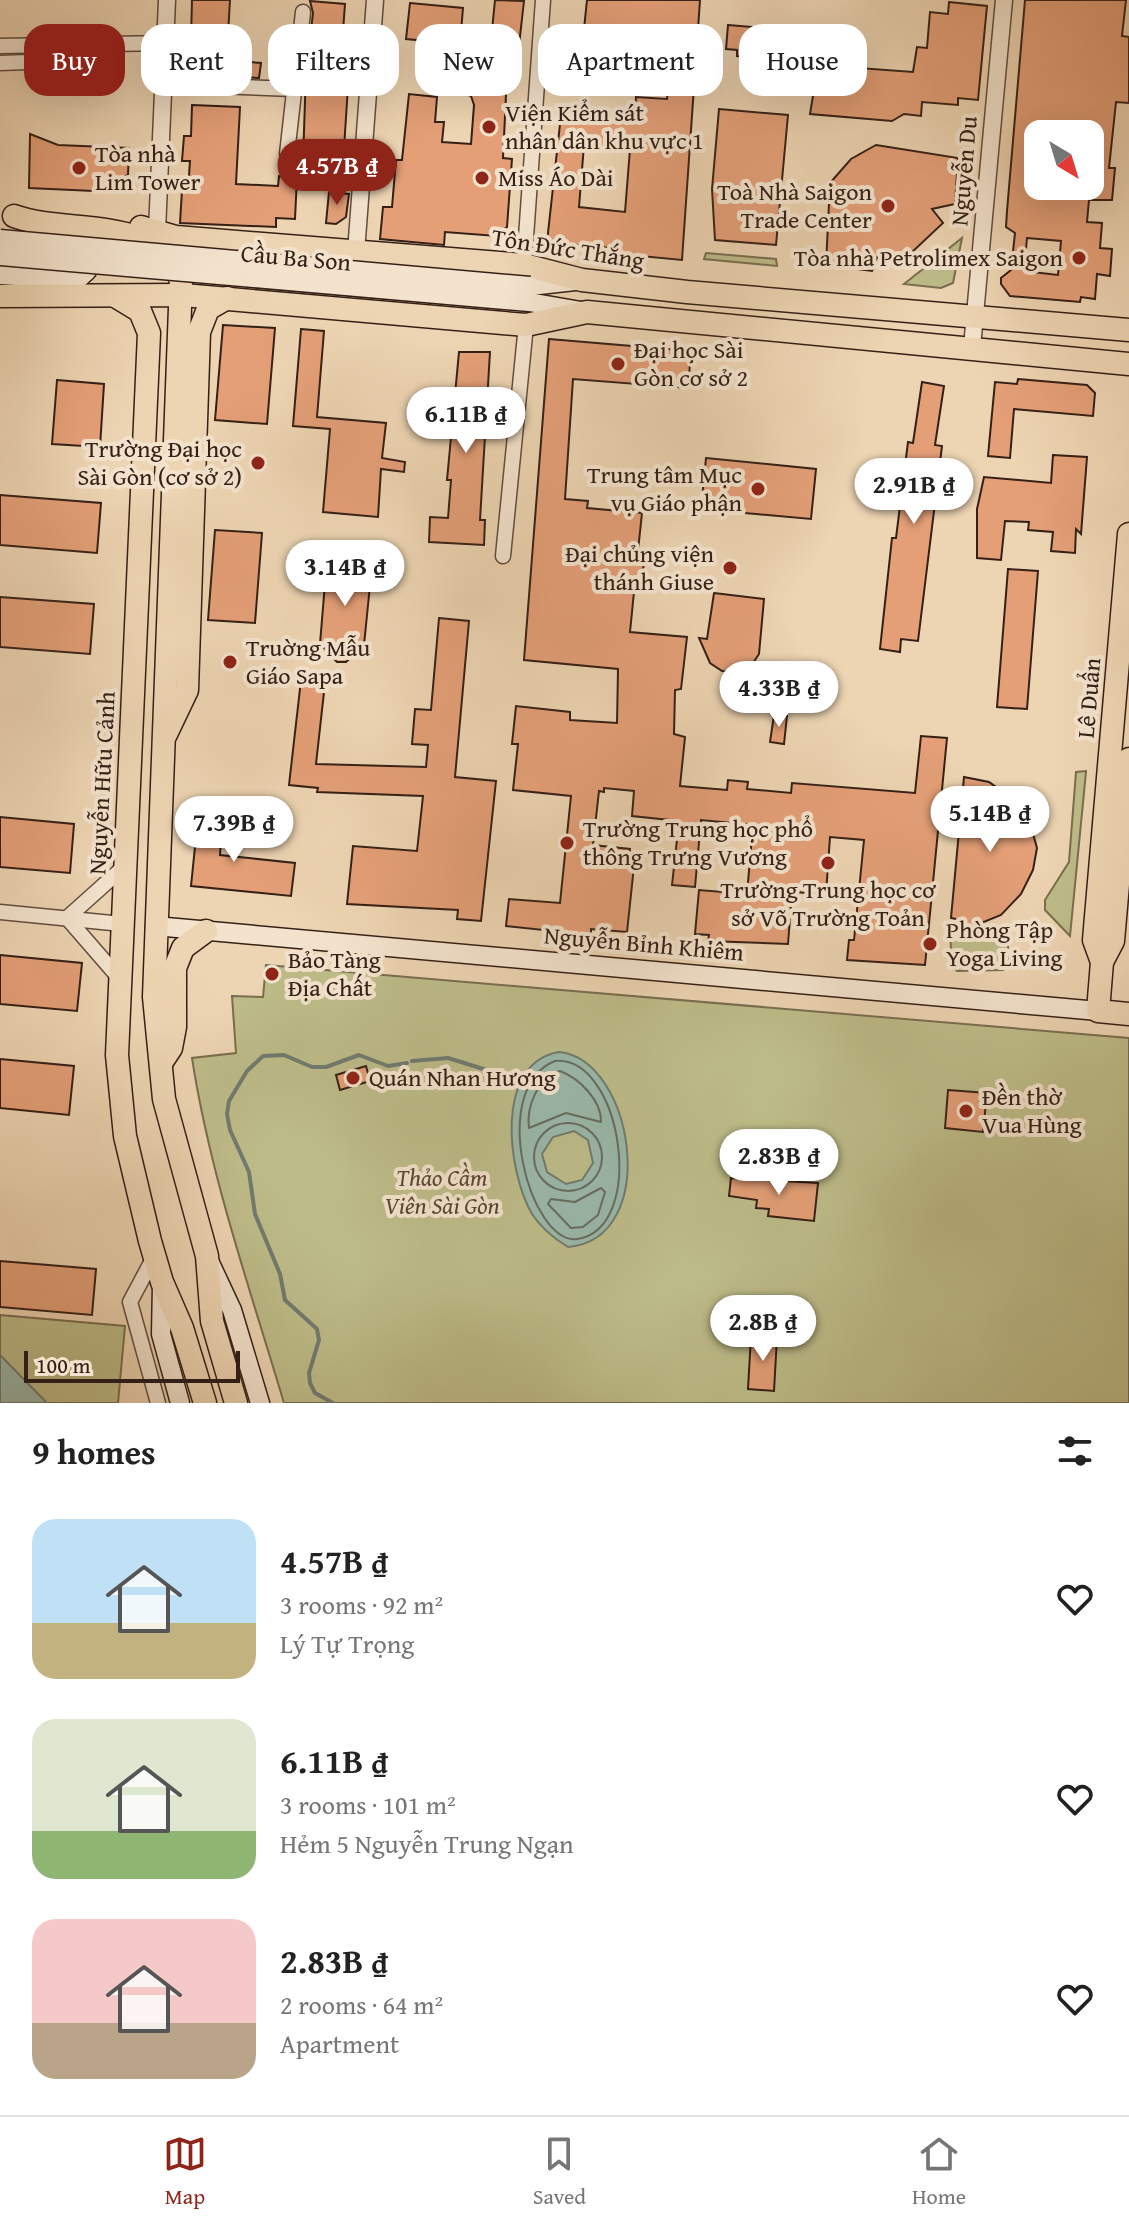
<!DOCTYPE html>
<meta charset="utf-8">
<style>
:root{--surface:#fff;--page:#f2f2f2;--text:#222;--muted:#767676;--line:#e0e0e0;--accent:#8f2418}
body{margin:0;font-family:"Gentium Book Plus",serif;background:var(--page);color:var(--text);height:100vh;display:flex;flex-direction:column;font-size:30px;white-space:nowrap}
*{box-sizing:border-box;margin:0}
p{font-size:26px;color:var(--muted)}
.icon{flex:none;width:44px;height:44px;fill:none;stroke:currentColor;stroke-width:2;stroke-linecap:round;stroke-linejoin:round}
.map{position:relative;height:1403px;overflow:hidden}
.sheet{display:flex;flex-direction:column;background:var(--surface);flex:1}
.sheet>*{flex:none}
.top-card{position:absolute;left:24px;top:24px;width:1082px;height:72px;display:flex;gap:16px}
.needle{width:52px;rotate:142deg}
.fabs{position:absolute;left:1024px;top:120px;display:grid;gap:16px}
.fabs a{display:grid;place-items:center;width:80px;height:80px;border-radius:16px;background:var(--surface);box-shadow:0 8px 32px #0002;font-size:40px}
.scale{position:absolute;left:24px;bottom:20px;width:216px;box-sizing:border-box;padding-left:8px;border:4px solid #352017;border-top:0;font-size:22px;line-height:28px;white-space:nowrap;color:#352017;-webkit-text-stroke:6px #f3e3cd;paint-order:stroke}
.price{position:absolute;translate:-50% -68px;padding:0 18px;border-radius:28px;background:#fff;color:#222;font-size:26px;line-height:52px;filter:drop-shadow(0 2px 4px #0008)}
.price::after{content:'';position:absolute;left:50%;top:48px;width:24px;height:18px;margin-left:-12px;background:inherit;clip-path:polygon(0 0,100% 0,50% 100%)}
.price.selected{background:var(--accent);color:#fff}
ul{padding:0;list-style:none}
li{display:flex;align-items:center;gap:24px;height:200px;padding:0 32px}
li span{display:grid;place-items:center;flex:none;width:224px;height:160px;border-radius:24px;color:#555}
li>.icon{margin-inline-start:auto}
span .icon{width:96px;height:96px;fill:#fffc;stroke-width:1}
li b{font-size:34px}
h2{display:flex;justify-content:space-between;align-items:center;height:96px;padding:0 32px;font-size:34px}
.pill{padding:0 28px;border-radius:24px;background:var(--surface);box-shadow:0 8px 32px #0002;font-size:28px;line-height:72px}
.pill.selected{background:var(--accent);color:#fff}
.tabs{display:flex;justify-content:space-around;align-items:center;height:112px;border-top:2px solid var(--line);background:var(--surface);font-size:22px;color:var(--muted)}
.tabs a{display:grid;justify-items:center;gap:4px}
.tabs .selected{color:var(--accent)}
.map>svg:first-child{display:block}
.green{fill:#bdbc89;stroke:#796e50;stroke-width:2}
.water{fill:#99b8aa;stroke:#717b6f;stroke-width:2;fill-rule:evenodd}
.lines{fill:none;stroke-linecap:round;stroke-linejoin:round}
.shore{stroke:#676c60;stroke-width:2}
.stream{stroke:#717b6f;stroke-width:4}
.building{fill:#e49f77;stroke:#352017;stroke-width:2;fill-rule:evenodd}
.minor-casing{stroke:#634d3e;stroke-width:17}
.tertiary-casing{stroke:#634d3e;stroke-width:19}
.secondary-casing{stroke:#352017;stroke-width:21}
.primary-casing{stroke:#352017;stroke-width:25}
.minor{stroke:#f3e3cd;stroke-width:14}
.tertiary{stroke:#f3e3cd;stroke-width:16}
.secondary{stroke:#f3e3cd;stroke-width:18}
.primary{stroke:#edd4b2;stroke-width:22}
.secondary-bridge-casing{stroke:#352017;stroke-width:21;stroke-linecap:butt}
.secondary-bridge{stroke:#f3e3cd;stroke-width:18}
.poi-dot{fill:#8f2418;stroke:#f3e3cd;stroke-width:3}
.labels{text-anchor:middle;stroke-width:8;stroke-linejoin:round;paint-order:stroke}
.poi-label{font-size:24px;fill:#352017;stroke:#f3e3cd;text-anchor:start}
.street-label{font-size:24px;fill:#352017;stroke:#f3e3cd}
.park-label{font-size:24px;font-style:italic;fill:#574734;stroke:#f3e3cd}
</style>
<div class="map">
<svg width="1129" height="1403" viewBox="0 0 1129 1403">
<rect width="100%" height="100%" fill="#edd4b2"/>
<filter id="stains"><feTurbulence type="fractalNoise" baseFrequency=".0025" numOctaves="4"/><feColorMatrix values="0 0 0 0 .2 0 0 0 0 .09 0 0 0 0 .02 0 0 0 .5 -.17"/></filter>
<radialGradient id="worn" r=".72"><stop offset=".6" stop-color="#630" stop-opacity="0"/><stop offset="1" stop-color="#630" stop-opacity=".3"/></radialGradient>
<g class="green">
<path d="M962,238L953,283L941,288L904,284Z"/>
<path d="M706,253L776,259L777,266L704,259Z"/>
<path d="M1086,771V772L1070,936L1045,910V900L1069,862L1076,772Z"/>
<path d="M1008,931V960L1003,970L957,971L952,966L950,932L975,938Z"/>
<path d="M266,965L1129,1038V1403H284C250,1289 210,1175 192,1058L236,1053L232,996L263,997Z"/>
<path d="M0,1315L125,1326L118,1403H0Z"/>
</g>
<g class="water">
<path d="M559,1052C634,1059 662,1239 568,1247C555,1239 541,1228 532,1214C508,1173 493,1063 559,1052ZM574,1131L588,1140L593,1163L582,1180L566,1184L547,1172L542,1154L553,1137Z"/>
<path d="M0,1355L47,1403H0Z"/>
</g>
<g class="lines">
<g class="shore">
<path d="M555,1061C622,1055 648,1229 577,1239C530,1245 487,1088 555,1061Z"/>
<path d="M560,1071C579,1078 602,1101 601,1122L566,1113L529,1128C526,1107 538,1077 560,1071Z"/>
<circle cx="568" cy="1157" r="34"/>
<path d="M601,1188L605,1192L598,1215L583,1227L571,1228L548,1204L551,1199L575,1202Z"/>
</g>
<g class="stream">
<path d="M412,1061L448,1058L490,1071"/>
<path d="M333,1403L315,1393L310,1383L309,1373L319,1340L317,1329L285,1300L280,1274L255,1214L249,1172L230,1130L227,1114L229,1101L247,1071L263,1056L284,1055L312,1067H326L359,1055L388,1066L407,1063"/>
</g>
</g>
<g class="building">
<path d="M192,0H230L228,35L240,36L238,61L261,63L259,78L190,75Z"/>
<path d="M495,0L524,1L518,54L508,53L503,158L512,159L507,227L497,236L445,232L444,245L380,239L383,207H392L396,160H402L409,94L437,97L435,122H444L442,142L471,144L474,105L471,96L468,95L469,70H473L474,60L489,61Z"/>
<path d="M587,0H700L682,260L609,253L610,248L568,244L567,253L546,251L561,115L634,122L636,97L667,99L669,74L608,70V59L634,60L635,37L591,34L592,30L584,29ZM584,145L630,149L625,212L579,207Z"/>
<path d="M1025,0H1126L1122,36L1129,37V103L1116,102L1109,168H1115L1112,200H1089L1087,222L1102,223L1100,248L1112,249L1110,276L1097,274L1095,299L1081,297L1080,302L1010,296L1001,284V278L1011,270L1015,233L1006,227L1007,211ZM1038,134H1090V186H1038ZM1027,238L1061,241L1058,275L1024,271Z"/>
<path d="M310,1L345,4L339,85L348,86L343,164L303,161L306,71L313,13Z"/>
<path d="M949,2L987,6L978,100L958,98V105L922,102L921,116L904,114L892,121L810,114L818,65L913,72L917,47L927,48L930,12L948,14Z"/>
<path d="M410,3L463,8L460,44L406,39Z"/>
<path d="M728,25L789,30L786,56L774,55L773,59L737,56V50L726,49Z"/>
<path d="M192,105L240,107L236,184L278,186L279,176L297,177L295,219L276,218V227L180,223L182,190H188L190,161H182L184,136H191Z"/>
<path d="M719,109L788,115L776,245L715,240L712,189Z"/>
<path d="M30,134L58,145L129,148L128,175L94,191L29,188Z"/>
<path d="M876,145L958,158L955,204L932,209L943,223L909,255L895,262L878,255L872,271L826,265L830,183L851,159Z"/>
<path d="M329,192L349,194L346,217L336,224L326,223Z"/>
<path d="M223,325L275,328L267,424L215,420Z"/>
<path d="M301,329L324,331L317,417L386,423L382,458L405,462L404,472L381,469L378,517L323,512L330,429L293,426Z"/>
<path d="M549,339L691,351L688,388L573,379L565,499L588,501L587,508L642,513L637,560L644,561L641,590L634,592L630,632L687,637L681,689L675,690L674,734L685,737L680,786L727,790L728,780L748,782L747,789L791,793L792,783L915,793L921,736L947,738L925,965L847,960L849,940H854L864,840L830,837L826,894L792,892L788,944L708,941L709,935L695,934L699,890L747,894L753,825L701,820L695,887L672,885L679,821L632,816L634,791L604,788V792L599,791L593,845L630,849L628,866H634L627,932L591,929V935L506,926L509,899L560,903L571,796L513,790L518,744H512L516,706L570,712V720L617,723L618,669L524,660Z"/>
<path d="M459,352H490L480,520H485L484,545L429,542L430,517L448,518L451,480H447Z"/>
<path d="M1018,379L1087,385L1095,393L1093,416L1014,409L1010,458L988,456L995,382L1017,384Z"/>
<path d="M57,380L104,384L100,447L52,444Z"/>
<path d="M922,382L944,386L935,445L942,446L918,641L901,639L900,652L880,649L892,538H896L908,442L913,443Z"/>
<path d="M1053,455L1087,457L1081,534L1076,529L1075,553L1051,551L1053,532L1028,530L1029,522L1005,521L1001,560L977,558V509L984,477L1051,483Z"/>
<path d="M706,458L816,469L811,519L701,509Z"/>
<path d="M0,495L101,503L97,553L0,545Z"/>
<path d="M215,530L262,533L255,623L208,620Z"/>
<path d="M327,559L372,565L364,645L346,662H337L320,644Z"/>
<path d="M1008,569L1038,571L1027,709L997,707Z"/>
<path d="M714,593L764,599L759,654L751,666L738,672L722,671L710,663L699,638L707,639Z"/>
<path d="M0,597L94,604L90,654L0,647Z"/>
<path d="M439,618L469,621L455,777L496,781L481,921L457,919L458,910L347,904L353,846L417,851L423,796L317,792L318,788L289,785L301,680L325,683L316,764L426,767L428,745L412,744L415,709L431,710Z"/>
<path d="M774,715L787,716L784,744L770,742Z"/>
<path d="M964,777L989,782L1014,800L1030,823L1037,848L1033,870L1021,894L1001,915L974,926L960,924L961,920L951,918Z"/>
<path d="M194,811L223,813L220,855L295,863L291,896L191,886L196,837L192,836Z"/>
<path d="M0,817L74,824L70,873L0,867Z"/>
<path d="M0,955L82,963L77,1011L0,1004Z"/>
<path d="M0,1059L74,1066L69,1115L0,1108Z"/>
<path d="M366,1066L370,1081L340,1090L336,1075Z"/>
<path d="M948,1090L987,1093L983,1132L945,1128Z"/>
<path d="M731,1178L818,1183L814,1221L768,1216L769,1209L756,1208L757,1200L729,1196Z"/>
<path d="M0,1261L96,1269L92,1315L0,1307Z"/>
<path d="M751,1336L777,1337L774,1391L748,1389Z"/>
</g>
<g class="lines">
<g class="minor-casing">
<g id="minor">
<path d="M0,46L165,43"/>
<path d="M0,63L28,62L55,49"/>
<path d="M163,84L293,89"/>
<path d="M287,154L303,12"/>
<path d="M524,265L543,0"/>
<path d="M503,556L526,325"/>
<path d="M0,912L122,924"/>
<path d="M67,918L120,979"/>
<path d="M67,918L125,866"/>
<path d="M154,1257L130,1302L158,1403"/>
</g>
</g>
<g class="tertiary-casing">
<g id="tertiary">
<path d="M157,231L167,0"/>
<path d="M356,252L375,0"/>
<path d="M972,347L1004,0"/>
</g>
</g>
<g class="secondary-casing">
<g id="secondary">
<path d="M0,275L77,280L87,271L90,250"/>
<path d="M530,286L575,281"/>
<path d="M529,302L581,311"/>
<path d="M155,926L1098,1011"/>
<path d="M210,1263L232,1310L260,1403"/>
<path d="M162,1285L161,1334L180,1403"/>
</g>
</g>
<g class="primary-casing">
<g id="primary">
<path d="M14,216C68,236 159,213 181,281L154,997L164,1099L207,1256L212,1321L236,1403"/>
<path d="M141,227L176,237L524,265L582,280L687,292L1129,330"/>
<path d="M0,296L183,295L526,325L587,312L1129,364"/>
<path d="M117,297L140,311L149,333L117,1055L125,1136L150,1241L162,1282L182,1328L205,1403"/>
<path d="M166,734L187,690L199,332L208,309L227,298"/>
<path d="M1129,759L1113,941L1102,962L1098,1011L1129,1014"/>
<path d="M1102,962L1094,940L1129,534"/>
<path d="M161,1063L171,1048L175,1027V968L183,948L206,931"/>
</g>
</g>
<use href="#minor" class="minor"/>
<use href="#tertiary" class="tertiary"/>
<use href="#secondary" class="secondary"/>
<use href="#primary" class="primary"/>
<g class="secondary-bridge-casing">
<g id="secondary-bridge">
<path d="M0,239L530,286"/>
<path d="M0,256L529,302"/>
</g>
</g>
<use href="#secondary-bridge" class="secondary-bridge"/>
</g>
<g class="poi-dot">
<circle cx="489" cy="127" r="8"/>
<circle cx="79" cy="168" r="8"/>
<circle cx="482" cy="178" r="8"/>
<circle cx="888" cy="206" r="8"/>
<circle cx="1079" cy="258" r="8"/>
<circle cx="618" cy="364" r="8"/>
<circle cx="258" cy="463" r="8"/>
<circle cx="758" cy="489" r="8"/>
<circle cx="730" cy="568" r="8"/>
<circle cx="230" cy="662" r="8"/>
<circle cx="567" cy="843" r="8"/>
<circle cx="828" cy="863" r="8"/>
<circle cx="930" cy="944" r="8"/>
<circle cx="272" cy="974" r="8"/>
<circle cx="353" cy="1078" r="8"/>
<circle cx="966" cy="1111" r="8"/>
</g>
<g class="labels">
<g class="poi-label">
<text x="505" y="121">Viện Kiểm sát<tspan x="505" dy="28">nhân dân khu vực 1</tspan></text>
<text x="95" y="162">Tòa nhà<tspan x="95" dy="28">Lim Tower</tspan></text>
<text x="498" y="186">Miss Áo Dài</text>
<text x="872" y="200" text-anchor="end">Toà Nhà Saigon<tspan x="872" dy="28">Trade Center</tspan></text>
<text x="1063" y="266" text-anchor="end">Tòa nhà Petrolimex Saigon</text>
<text x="634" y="358">Đại học Sài<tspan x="634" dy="28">Gòn cơ sở 2</tspan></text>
<text x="242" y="457" text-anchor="end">Trường Đại học<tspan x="242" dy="28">Sài Gòn (cơ sở 2)</tspan></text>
<text x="742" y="483" text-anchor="end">Trung tâm Mục<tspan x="742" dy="28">vụ Giáo phận</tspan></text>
<text x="714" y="562" text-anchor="end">Đại chủng viện<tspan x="714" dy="28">thánh Giuse</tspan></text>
<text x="246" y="656">Truờng Mẫu<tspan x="246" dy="28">Giáo Sapa</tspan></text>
<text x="583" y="837">Trường Trung học phổ<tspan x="583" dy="28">thông Trưng Vương</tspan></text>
<text x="828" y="898" text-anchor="middle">Trường Trung học cơ<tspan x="828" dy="28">sở Võ Trường Toản</tspan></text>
<text x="946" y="938">Phòng Tập<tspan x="946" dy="28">Yoga Living</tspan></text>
<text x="288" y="968">Bảo Tàng<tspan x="288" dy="28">Địa Chất</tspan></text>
<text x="369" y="1086">Quán Nhan Hương</text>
<text x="982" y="1105">Đền thờ<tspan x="982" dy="28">Vua Hùng</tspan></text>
</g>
<g class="street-label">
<text transform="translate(964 171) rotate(-85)" y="8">Nguyễn Du</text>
<text transform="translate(568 249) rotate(9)" y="8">Tôn Đức Thắng</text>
<text transform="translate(296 258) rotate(5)" y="8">Cầu Ba Son</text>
<text transform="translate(1089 698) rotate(-85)" y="8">Lê Duẩn</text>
<text transform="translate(102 783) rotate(-87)" y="8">Nguyễn Hữu Cảnh</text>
<text transform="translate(644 944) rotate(5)" y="8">Nguyễn Bỉnh Khiêm</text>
</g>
<g class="park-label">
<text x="442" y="1186">Thảo Cầm<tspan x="442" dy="28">Viên Sài Gòn</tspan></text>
</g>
</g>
<rect width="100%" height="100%" filter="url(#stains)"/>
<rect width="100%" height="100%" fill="url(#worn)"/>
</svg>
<div class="fabs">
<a><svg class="needle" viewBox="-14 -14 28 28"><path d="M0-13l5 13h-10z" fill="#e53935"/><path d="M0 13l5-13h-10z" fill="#767676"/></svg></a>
</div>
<div class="scale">100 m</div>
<b class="price selected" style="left:337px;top:207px">4.57B ₫</b>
<b class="price" style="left:466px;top:455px">6.11B ₫</b>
<b class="price" style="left:914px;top:526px">2.91B ₫</b>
<b class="price" style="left:345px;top:608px">3.14B ₫</b>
<b class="price" style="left:779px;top:729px">4.33B ₫</b>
<b class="price" style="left:990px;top:854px">5.14B ₫</b>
<b class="price" style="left:234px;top:864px">7.39B ₫</b>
<b class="price" style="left:779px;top:1197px">2.83B ₫</b>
<b class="price" style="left:763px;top:1363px">2.8B ₫</b>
<div class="top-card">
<a class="pill selected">Buy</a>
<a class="pill">Rent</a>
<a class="pill">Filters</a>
<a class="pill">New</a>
<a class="pill">Apartment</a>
<a class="pill">House</a>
</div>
</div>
<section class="sheet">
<h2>9 homes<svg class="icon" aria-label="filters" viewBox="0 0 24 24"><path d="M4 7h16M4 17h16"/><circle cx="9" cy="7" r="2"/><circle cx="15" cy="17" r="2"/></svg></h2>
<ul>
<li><span style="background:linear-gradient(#bfe0f5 65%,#c2b280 0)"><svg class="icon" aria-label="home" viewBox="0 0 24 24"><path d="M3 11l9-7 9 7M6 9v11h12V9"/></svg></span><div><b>4.57B ₫</b><p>3 rooms · 92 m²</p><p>Lý Tự Trọng</p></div><svg class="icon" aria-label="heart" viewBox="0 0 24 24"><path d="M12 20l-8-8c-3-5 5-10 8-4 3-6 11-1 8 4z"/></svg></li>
<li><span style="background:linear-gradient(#dfe7d0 70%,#8fb573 0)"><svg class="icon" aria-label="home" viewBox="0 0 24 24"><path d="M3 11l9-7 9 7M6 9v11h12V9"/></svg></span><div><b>6.11B ₫</b><p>3 rooms · 101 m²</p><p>Hẻm 5 Nguyễn Trung Ngạn</p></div><svg class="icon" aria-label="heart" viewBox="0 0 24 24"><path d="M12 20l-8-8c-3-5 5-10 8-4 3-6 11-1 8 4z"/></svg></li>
<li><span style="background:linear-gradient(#f6c9c9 65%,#b9a48a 0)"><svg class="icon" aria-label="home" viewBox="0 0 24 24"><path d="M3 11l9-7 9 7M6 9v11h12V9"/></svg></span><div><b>2.83B ₫</b><p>2 rooms · 64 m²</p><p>Apartment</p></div><svg class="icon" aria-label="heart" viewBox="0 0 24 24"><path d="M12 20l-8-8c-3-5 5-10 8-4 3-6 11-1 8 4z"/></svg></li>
</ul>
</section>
<nav class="tabs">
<a class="selected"><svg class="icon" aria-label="map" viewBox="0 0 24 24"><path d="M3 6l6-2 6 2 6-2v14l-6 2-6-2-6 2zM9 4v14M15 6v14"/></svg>Map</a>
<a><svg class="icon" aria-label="saved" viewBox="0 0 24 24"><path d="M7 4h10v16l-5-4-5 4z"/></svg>Saved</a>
<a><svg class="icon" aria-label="home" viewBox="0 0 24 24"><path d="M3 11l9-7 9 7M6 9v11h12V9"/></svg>Home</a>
</nav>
